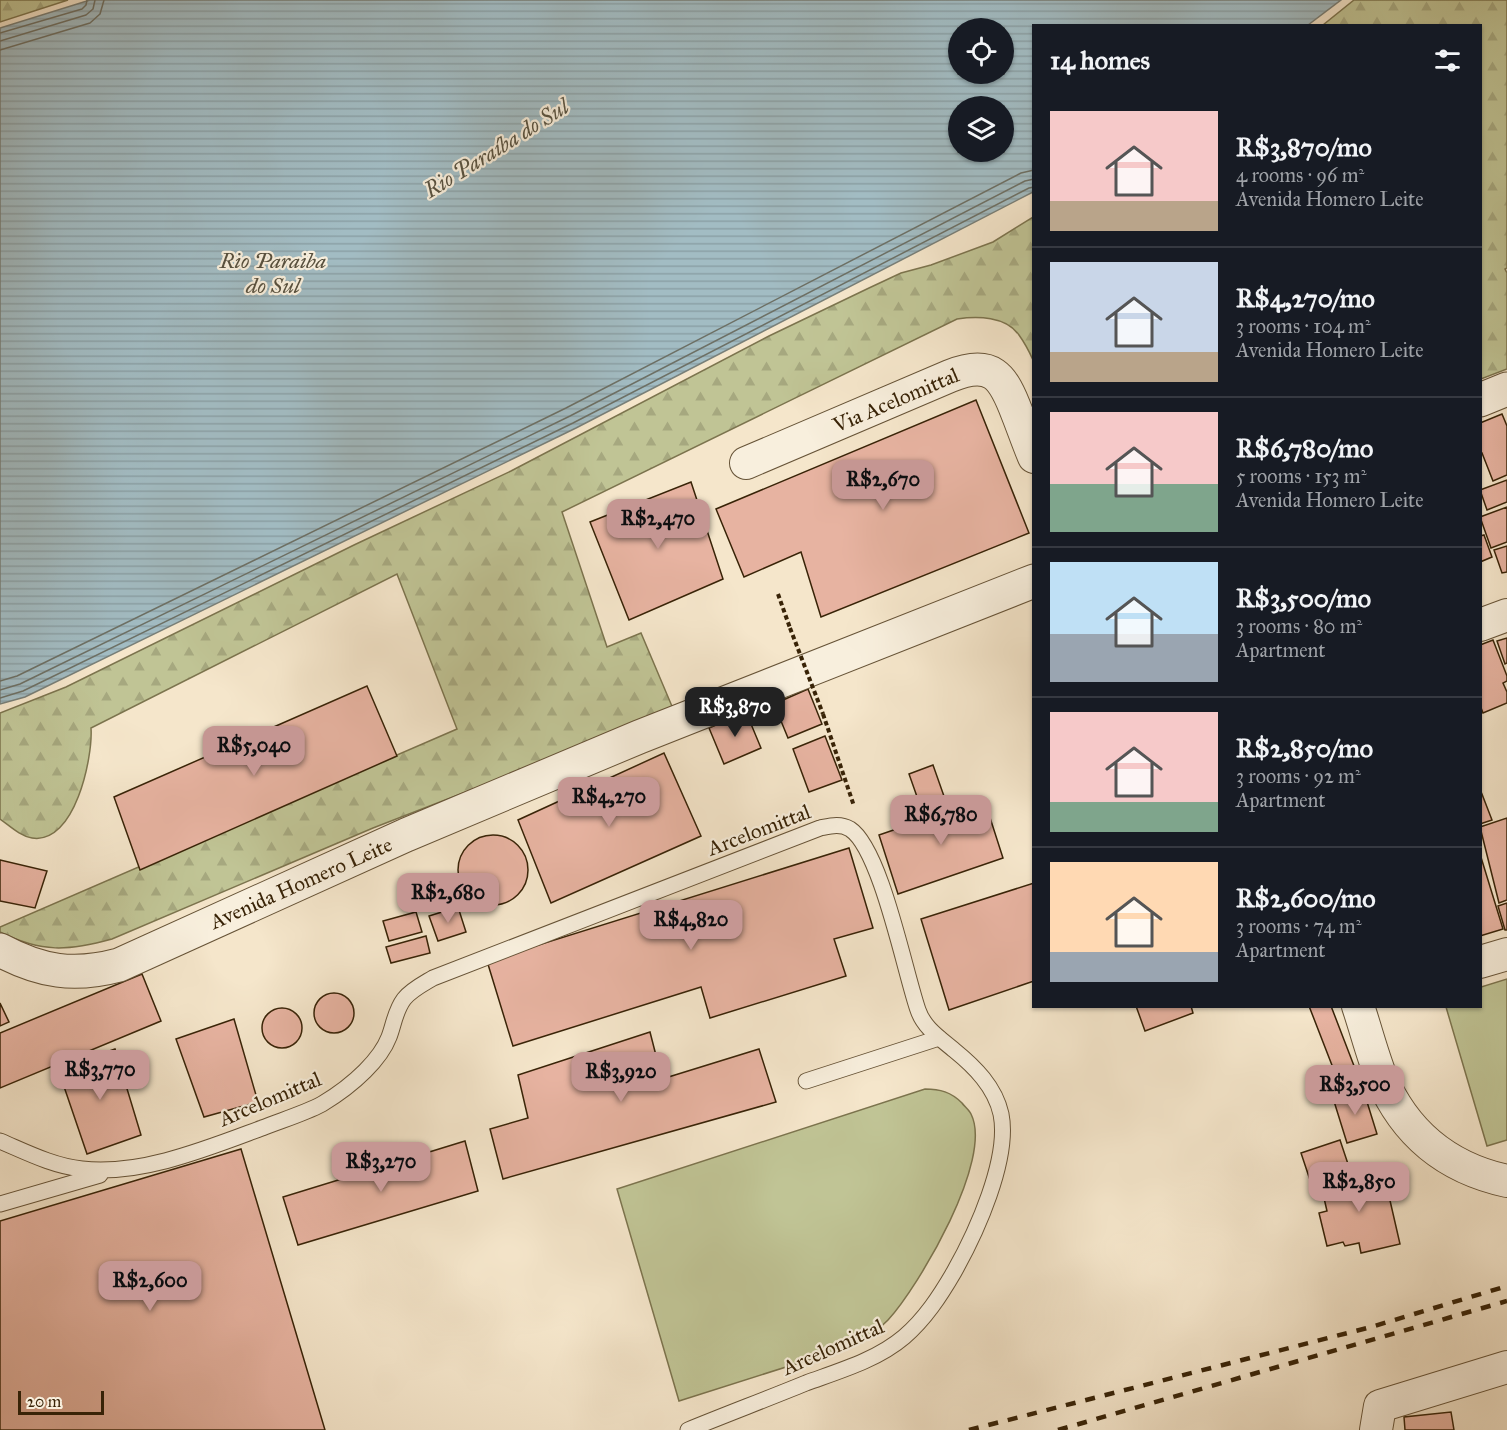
<!DOCTYPE html>
<meta charset="utf-8">
<style>
:root{--surface:#171b24;--page:#242831;--text:#f1f3f6;--muted:#9ea1a6;--line:#363941;--accent:#c59692}
body{margin:0;font-family:"IM FELL Great Primer",serif;background:var(--page);color:var(--text);height:100vh;display:flex;flex-direction:column;font-size:22px;white-space:nowrap}
*{box-sizing:border-box;margin:0}
p{font-size:20px;color:var(--muted)}
.icon{flex:none;width:33px;height:33px;fill:none;stroke:currentColor;stroke-width:2;stroke-linecap:round;stroke-linejoin:round}
.map{position:relative;flex:1;overflow:hidden}
.details{position:absolute;left:1032px;top:24px;width:450px;height:984px;display:flex;flex-direction:column;background:var(--surface);border-radius:0px;box-shadow:0 2px 4px #0004}
.details>*{flex:none}
.fabs{position:absolute;left:948px;top:18px;display:grid;gap:12px}
.fabs a{display:grid;place-items:center;width:66px;height:66px;border-radius:50%;background:var(--surface);box-shadow:0 2px 4px #0004;font-size:30px}
.scale{position:absolute;left:18px;bottom:15px;width:86px;box-sizing:border-box;padding-left:6px;border:3px solid #382307;border-top:0;font-size:16px;line-height:21px;white-space:nowrap;color:#382307;-webkit-text-stroke:4px #f8efdd;paint-order:stroke}
.price{position:absolute;translate:-50% -51px;padding:0 14px;border-radius:12px;background:var(--accent);color:#111;font-size:20px;line-height:39px;filter:drop-shadow(0 2px 3px #0008)}
.price::after{content:'';position:absolute;left:50%;top:36px;width:18px;height:14px;margin-left:-9px;background:inherit;clip-path:polygon(0 0,100% 0,50% 100%)}
.price.on{background:#222;color:#fff}
ul{padding:0;list-style:none}
li{display:flex;align-items:center;gap:18px;height:150px;padding:0 18px}
li+li{border-top:2px solid var(--line)}
li span{display:grid;place-items:center;flex:none;width:168px;height:120px;border-radius:0px;color:#555}
li>.icon{margin-inline-start:auto}
span .icon{width:72px;height:72px;fill:#fffc;stroke-width:1}
li b{font-size:26px}
h2{display:flex;justify-content:space-between;align-items:center;height:72px;padding:0 18px;font-size:26px}
.map>svg:first-child{display:block}
.green{fill:#c0c495;stroke:#7c744e;stroke-width:1.5}
.forest{fill:url(#forest-firs);stroke:#7c744e;stroke-width:1.5}
.water{fill:url(#water-rules);stroke:#787f78;stroke-width:1.5;fill-rule:evenodd}
.lines{fill:none;stroke-linecap:round;stroke-linejoin:round}
.shore{stroke:#6d7065;stroke-width:1.5}
.building{fill:#e7b3a1;stroke:#382307;stroke-width:1.5}
.service-casing{stroke:#675438;stroke-width:17}
.minor-casing{stroke:#675438;stroke-width:34}
.tertiary-casing{stroke:#675438;stroke-width:35}
.path{stroke:#382307;stroke-width:4;stroke-dasharray:4.5 3;stroke-linecap:butt}
.service{stroke:#f8efdd;stroke-width:15}
.minor{stroke:#f8efdd;stroke-width:32}
.tertiary{stroke:#f8efdd;stroke-width:33}
.rail{stroke:#382307;stroke-width:4.5;stroke-dasharray:10 10;stroke-linecap:butt}
.path-bridge{stroke:#382307;stroke-width:4;stroke-dasharray:4.5 3;stroke-linecap:butt}
.labels{text-anchor:middle;stroke-width:4.5;stroke-linejoin:round;paint-order:stroke}
.street-label{font-size:21px;fill:#382307;stroke:#f8efdd}
.water-label{font-size:22px;font-style:italic;fill:#58513f;stroke:#f8efdd}
</style>
<div class="map">
<svg width="1507" height="1430" viewBox="0 0 1507 1430">
<defs>
<pattern id="forest-firs" width="22" height="20" patternUnits="userSpaceOnUse" patternTransform="scale(1.5)"><rect width="22" height="20" fill="#c0c495"/><path d="M5 1l3.5 6h-7zM16 11l3.5 6h-7z" fill="#a6a87f"/></pattern>
<pattern id="water-rules" width="6" height="5" patternUnits="userSpaceOnUse" patternTransform="scale(1.5)"><rect width="6" height="5" fill="#a2bcc3"/><path d="M0 2.5h6" fill="none" stroke="#8ca1a6"/></pattern>
</defs>
<rect width="100%" height="100%" fill="#f5e6cb"/>
<filter id="stains"><feTurbulence type="fractalNoise" baseFrequency=".00333" numOctaves="4"/><feColorMatrix values="0 0 0 0 .2 0 0 0 0 .09 0 0 0 0 .02 0 0 0 .5 -.17"/></filter>
<radialGradient id="worn" r=".72"><stop offset=".6" stop-color="#630" stop-opacity="0"/><stop offset="1" stop-color="#630" stop-opacity=".3"/></radialGradient>
<g class="green">
<path d="M1507,979V1140L1487,1146L1446,1007L1480,1006L1481,987Z"/>
<path d="M925,1089C940,1089 951,1092 962,1103C964,1106 969,1110 971,1114C994,1159 919,1286 888,1320C876,1333 861,1341 846,1348L679,1401L617,1189Z"/>
</g>
<g class="forest">
<path d="M0,0H68L0,22Z"/>
<path d="M1354,0H1507V268L1505,269L1507,273V369L1481,379L1480,26L1323,25Z"/>
<path d="M1033,217V360C1029,351 1024,342 1019,335C1006,316 977,316 957,319L562,512L607,647L641,633L674,711L373,828L112,939C68,951 42,953 0,932V927L457,729L397,574L91,728C93,757 75,845 32,838C20,836 10,826 0,819V713L66,687L354,545L511,471L769,336L869,288L901,273L931,265L993,242Z"/>
</g>
<path class="water" d="M90,0H1341L1308,25L1034,26L1033,192L576,428L25,697L0,704V28ZM958,28H1004V74H958ZM958,106H1004V152H958Z"/>
<g class="lines">
<g class="shore">
<path d="M0,33L82,9L86,5L87,0"/>
<path d="M0,41L86,15L93,9L95,0"/>
<path d="M0,50L90,23L100,14L104,0"/>
<path d="M0,681L17,676L566,408L1021,173L1034,170"/>
<path d="M0,690L20,684L570,416L1025,181L1034,179"/>
<path d="M0,698L23,691L573,423L1029,188L1034,187"/>
</g>
</g>
<g class="building">
<path d="M976,400L1029,533L821,617L801,552L744,577L716,509Z"/>
<path d="M1502,414L1507,426V475L1493,481L1482,453L1480,454V423Z"/>
<path d="M1507,480V502L1487,510L1480,490Z"/>
<path d="M691,482L723,579L629,620L590,522Z"/>
<path d="M1507,507V542L1491,548L1480,517Z"/>
<path d="M1484,535L1492,557L1480,562V536Z"/>
<path d="M1507,546V572L1502,573L1494,550Z"/>
<path d="M1507,638V663L1505,664L1497,641Z"/>
<path d="M1493,640L1507,676V681L1503,683L1507,692V703L1483,713L1480,705V645Z"/>
<path d="M367,686L397,756L140,870L114,797Z"/>
<path d="M808,689L822,724L788,738L774,704Z"/>
<path d="M746,712L761,748L724,764L709,728Z"/>
<path d="M825,736L842,780L809,792L793,749Z"/>
<path d="M664,753L701,836L551,903L518,820Z"/>
<path d="M933,765L945,799L921,808L909,774Z"/>
<path d="M1480,789L1492,820L1480,824Z"/>
<path d="M984,799L1003,858L898,894L879,835Z"/>
<path d="M1507,818V900L1499,903L1480,827Z"/>
<circle cx="493" cy="870" r="35"/>
<path d="M849,848L873,928L834,939L846,976L710,1018L701,987L513,1046L487,961Z"/>
<path d="M1480,854L1503,929L1480,936Z"/>
<path d="M0,860L47,871L35,908L0,901Z"/>
<path d="M1034,883V981L949,1010L921,919Z"/>
<path d="M1507,903V930H1505L1498,906Z"/>
<path d="M458,907L466,932L438,941L429,916Z"/>
<path d="M416,912L422,932L389,941L383,921Z"/>
<path d="M426,936L430,953L391,963L386,947Z"/>
<path d="M142,974L161,1021L0,1088V1033Z"/>
<circle cx="334" cy="1013" r="20"/>
<path d="M0,1003L9,1022L0,1026Z"/>
<path d="M1136,1006H1191L1193,1013L1145,1031Z"/>
<path d="M1309,1006H1331L1361,1084L1342,1091Z"/>
<circle cx="282" cy="1028" r="20"/>
<path d="M234,1019L258,1102L204,1117L176,1039Z"/>
<path d="M650,1032L662,1079L759,1049L776,1102L503,1179L490,1129L528,1118L518,1075Z"/>
<path d="M115,1049L141,1135L87,1154L58,1069Z"/>
<path d="M1363,1089L1377,1134L1347,1143L1333,1098Z"/>
<path d="M1340,1140L1349,1167L1310,1180L1301,1153Z"/>
<path d="M465,1141L478,1191L298,1245L283,1197Z"/>
<path d="M241,1149L325,1430H0V1221Z"/>
<path d="M1383,1170L1400,1244L1361,1253L1359,1243L1345,1246L1343,1242L1327,1246L1319,1213L1327,1211L1321,1185Z"/>
<path d="M1451,1412L1454,1430H1405L1404,1417Z"/>
</g>
<g class="lines">
<g class="service-casing">
<g id="service">
<path d="M806,1081L939,1038"/>
<path d="M0,1141C26,1152 53,1166 82,1169C140,1176 208,1148 262,1128C282,1120 303,1114 322,1104C337,1095 353,1083 365,1071C375,1061 384,1050 389,1037C394,1024 395,1011 404,999C411,990 423,984 433,978L820,828C830,826 840,823 850,829C881,849 905,973 918,1010C924,1028 940,1038 954,1050C975,1067 995,1087 1001,1114C1010,1159 976,1233 954,1272C940,1296 925,1319 904,1337C877,1360 839,1371 806,1383C767,1399 727,1414 688,1430"/>
<path d="M0,1204L100,1175"/>
</g>
</g>
<g class="minor-casing">
<g id="minor">
<path d="M746,463L950,376C992,359 1003,376 1017,413C1023,428 1028,443 1034,457"/>
<path d="M1480,625L1507,615"/>
<path d="M1480,962L1507,954"/>
<path d="M1358,1006C1366,1030 1372,1054 1381,1077C1405,1134 1447,1168 1507,1181"/>
<path d="M1376,1430L1380,1406L1507,1367"/>
</g>
</g>
<g class="tertiary-casing">
<g id="tertiary">
<path d="M1480,400L1507,389"/>
<path d="M0,950C41,972 74,977 119,965L406,835L639,737L1034,581"/>
</g>
</g>
<g class="path">
<path d="M778,594L790,628"/>
<path d="M823,714L854,806"/>
</g>
<use href="#service" class="service"/>
<use href="#minor" class="minor"/>
<use href="#tertiary" class="tertiary"/>
<g class="rail">
<path d="M969,1430L1371,1327L1507,1286"/>
<path d="M1058,1430L1507,1301"/>
</g>
<path class="path-bridge" d="M790,628L823,714"/>
</g>
<g class="labels">
<g class="street-label">
<text transform="translate(896 400) rotate(-23)" y="7">Via Acelomittal</text>
<text transform="translate(759 830) rotate(-21)" y="7">Arcelomittal</text>
<text transform="translate(301 883) rotate(-24)" y="7">Avenida Homero Leite</text>
<text transform="translate(270 1099) rotate(-23)" y="7">Arcelomittal</text>
<text transform="translate(833 1347) rotate(-24)" y="7">Arcelomittal</text>
</g>
<g class="water-label">
<text transform="translate(496 148) rotate(-32)" y="8">Rio Paraíba do Sul</text>
<text x="273" y="268">Rio Paraiba<tspan x="273" dy="25">do Sul</tspan></text>
</g>
</g>
<rect width="100%" height="100%" filter="url(#stains)"/>
<rect width="100%" height="100%" fill="url(#worn)"/>
</svg>
<div class="fabs">
<a><svg class="icon" aria-label="locate" viewBox="0 0 24 24"><circle cx="12" cy="12" r="6"/><path d="M12 2v4M12 18v4M2 12h4M18 12h4"/></svg></a>
<a><svg class="icon" aria-label="layers" viewBox="0 0 24 24"><path d="M12 4l9 5-9 5-9-5zM3 14l9 5 9-5"/></svg></a>
</div>
<div class="scale">20 m</div>
<b class="price" style="left:883px;top:511px">R$2,670</b>
<b class="price" style="left:658px;top:550px">R$2,470</b>
<b class="price on" style="left:735px;top:738px">R$3,870</b>
<b class="price" style="left:254px;top:777px">R$5,040</b>
<b class="price" style="left:609px;top:828px">R$4,270</b>
<b class="price" style="left:941px;top:846px">R$6,780</b>
<b class="price" style="left:448px;top:924px">R$2,680</b>
<b class="price" style="left:691px;top:951px">R$4,820</b>
<b class="price" style="left:100px;top:1101px">R$3,770</b>
<b class="price" style="left:621px;top:1103px">R$3,920</b>
<b class="price" style="left:1355px;top:1116px">R$3,500</b>
<b class="price" style="left:381px;top:1193px">R$3,270</b>
<b class="price" style="left:1359px;top:1213px">R$2,850</b>
<b class="price" style="left:150px;top:1312px">R$2,600</b>
<section class="details">
<h2>14 homes<svg class="icon" aria-label="filters" viewBox="0 0 24 24"><path d="M4 7h16M4 17h16"/><circle cx="9" cy="7" r="2"/><circle cx="15" cy="17" r="2"/></svg></h2>
<ul>
<li><span style="background:linear-gradient(#f6c9c9 75%,#b9a48a 0)"><svg class="icon" aria-label="home" viewBox="0 0 24 24"><path d="M3 11l9-7 9 7M6 9v11h12V9"/></svg></span><div><b>R$3,870/mo</b><p>4 rooms · 96 m²</p><p>Avenida Homero Leite</p></div></li>
<li><span style="background:linear-gradient(#c9d6e8 75%,#b9a48a 0)"><svg class="icon" aria-label="home" viewBox="0 0 24 24"><path d="M3 11l9-7 9 7M6 9v11h12V9"/></svg></span><div><b>R$4,270/mo</b><p>3 rooms · 104 m²</p><p>Avenida Homero Leite</p></div></li>
<li><span style="background:linear-gradient(#f6c9c9 60%,#7fa58c 0)"><svg class="icon" aria-label="home" viewBox="0 0 24 24"><path d="M3 11l9-7 9 7M6 9v11h12V9"/></svg></span><div><b>R$6,780/mo</b><p>5 rooms · 153 m²</p><p>Avenida Homero Leite</p></div></li>
<li><span style="background:linear-gradient(#bfe0f5 60%,#9aa5b1 0)"><svg class="icon" aria-label="home" viewBox="0 0 24 24"><path d="M3 11l9-7 9 7M6 9v11h12V9"/></svg></span><div><b>R$3,500/mo</b><p>3 rooms · 80 m²</p><p>Apartment</p></div></li>
<li><span style="background:linear-gradient(#f6c9c9 75%,#7fa58c 0)"><svg class="icon" aria-label="home" viewBox="0 0 24 24"><path d="M3 11l9-7 9 7M6 9v11h12V9"/></svg></span><div><b>R$2,850/mo</b><p>3 rooms · 92 m²</p><p>Apartment</p></div></li>
<li><span style="background:linear-gradient(#ffd9b3 75%,#9aa5b1 0)"><svg class="icon" aria-label="home" viewBox="0 0 24 24"><path d="M3 11l9-7 9 7M6 9v11h12V9"/></svg></span><div><b>R$2,600/mo</b><p>3 rooms · 74 m²</p><p>Apartment</p></div></li>
</ul>
</section>
</div>
